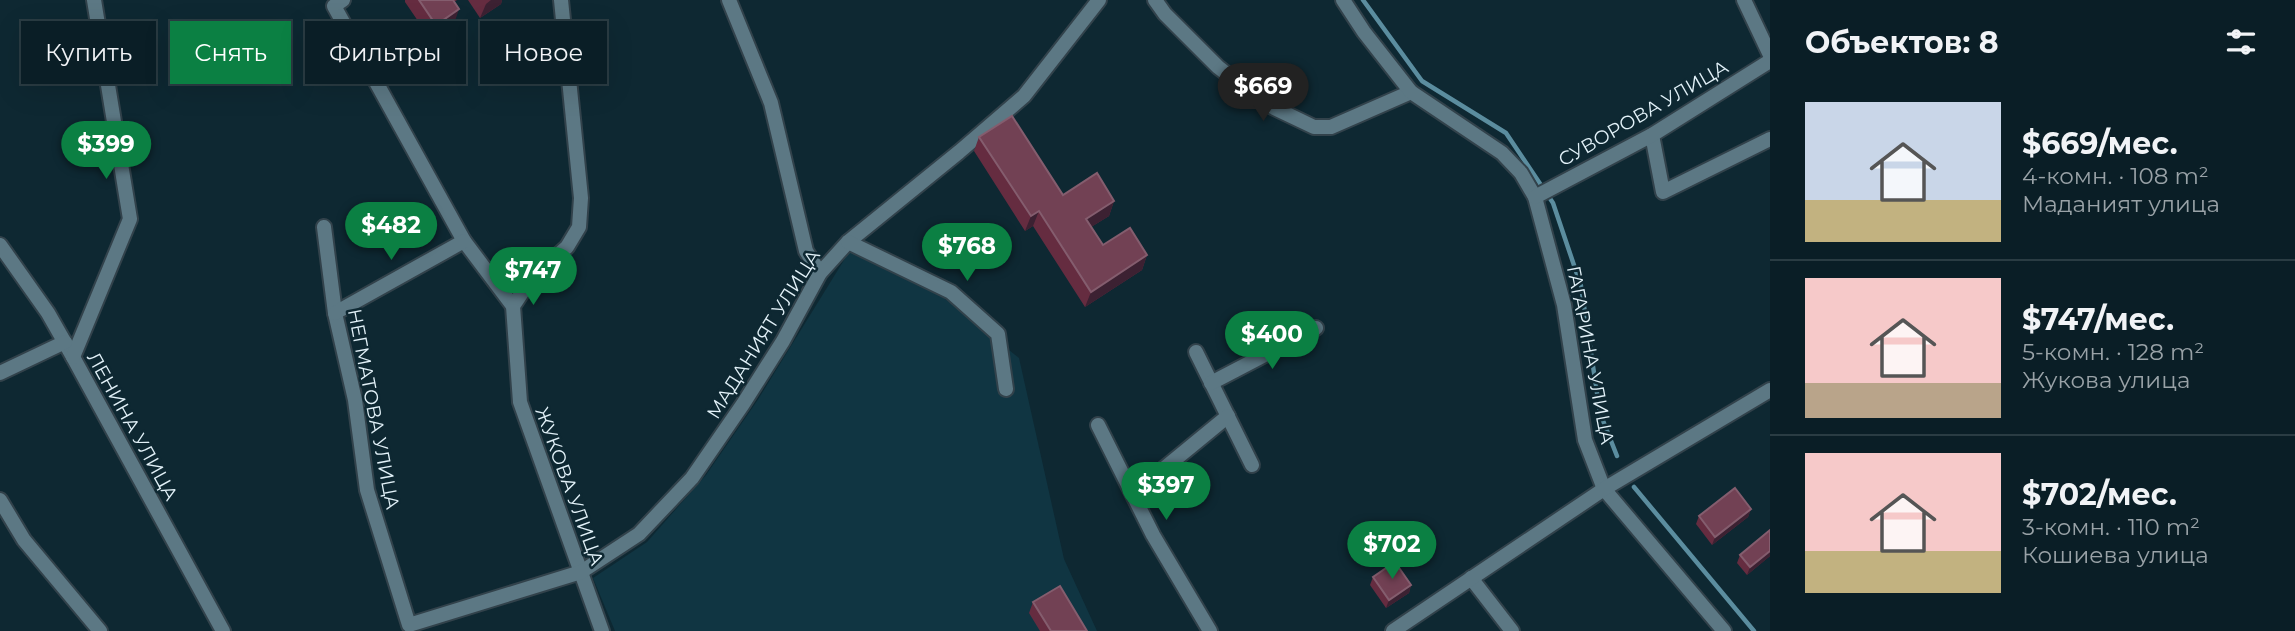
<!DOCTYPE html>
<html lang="ru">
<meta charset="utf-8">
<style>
:root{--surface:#0a1e26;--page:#13272e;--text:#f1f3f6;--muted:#99a2a7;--line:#2a3c43;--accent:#0b8043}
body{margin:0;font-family:Montserrat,sans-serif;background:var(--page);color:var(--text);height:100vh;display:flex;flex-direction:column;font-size:26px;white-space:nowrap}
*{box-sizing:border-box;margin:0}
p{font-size:23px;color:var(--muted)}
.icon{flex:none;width:38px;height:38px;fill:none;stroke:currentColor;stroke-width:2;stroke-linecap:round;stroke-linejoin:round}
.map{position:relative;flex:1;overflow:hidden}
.drawer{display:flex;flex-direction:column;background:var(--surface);width:525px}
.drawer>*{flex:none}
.banner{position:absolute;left:21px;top:21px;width:665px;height:63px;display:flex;gap:14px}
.price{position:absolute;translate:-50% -60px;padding:0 16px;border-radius:24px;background:var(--accent);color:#fff;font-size:23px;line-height:46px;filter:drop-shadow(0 2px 4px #0008)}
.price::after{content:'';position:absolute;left:50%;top:42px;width:21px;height:16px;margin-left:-10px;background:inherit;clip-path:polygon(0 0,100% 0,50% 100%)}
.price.on{background:#222;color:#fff}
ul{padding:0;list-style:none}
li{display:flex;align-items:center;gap:21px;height:175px;padding:0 35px}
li+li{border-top:2px solid var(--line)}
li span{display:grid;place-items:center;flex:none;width:196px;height:140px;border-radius:0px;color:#555}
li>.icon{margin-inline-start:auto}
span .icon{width:84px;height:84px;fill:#fffc;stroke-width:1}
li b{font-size:30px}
h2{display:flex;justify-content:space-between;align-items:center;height:84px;padding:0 35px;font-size:30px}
.pill{padding:0 24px;border-radius:0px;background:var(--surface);box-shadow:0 7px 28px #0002,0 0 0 2px var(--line);font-size:24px;line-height:63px}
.pill.on{background:var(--accent);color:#fff}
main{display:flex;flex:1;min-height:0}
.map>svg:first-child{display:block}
.built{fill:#103542}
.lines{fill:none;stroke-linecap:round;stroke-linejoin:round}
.stream{stroke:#5b8d9f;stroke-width:4.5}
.minor-casing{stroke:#32424b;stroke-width:18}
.minor{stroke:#5c7884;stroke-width:14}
.wall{fill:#652c40}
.shaded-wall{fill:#3c2132}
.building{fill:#724154;stroke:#845d6e;stroke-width:2}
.labels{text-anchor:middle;stroke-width:5;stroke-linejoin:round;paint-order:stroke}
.street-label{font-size:19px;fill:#e3f2f9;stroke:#0e2832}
</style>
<main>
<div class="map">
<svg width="1770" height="631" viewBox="0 0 1770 631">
<rect width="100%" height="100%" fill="#0e2832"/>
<path class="built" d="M849,252L944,298L1019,358L1064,559L1097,631H615L593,578L647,542L706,475L757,401Z"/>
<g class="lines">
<g class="stream">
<path d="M1363,0L1422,81L1506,133L1553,203L1581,286L1600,413L1617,456"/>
<path d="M1634,487L1754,631"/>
</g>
<g class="minor-casing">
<g id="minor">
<path d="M343,0L334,6L464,241L513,306"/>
<path d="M561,0L581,198L579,227L567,247L531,279L513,306L520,402L602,631"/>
<path d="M729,0L771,103L806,251L820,273"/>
<path d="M1155,0L1165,14L1218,67L1264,103L1314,127H1331L1411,92"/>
<path d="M1343,0L1364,32L1411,92L1502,153L1521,173L1535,197L1564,305L1585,440L1604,489L1724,631"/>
<path d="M1744,0L1770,55"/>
<path d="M1652,135L1663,192L1770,139"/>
<path d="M1535,197L1652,135L1770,61"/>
<path d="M324,227L335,313L355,400L367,490L409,625L581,572L639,534L692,478L743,404L783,341L820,273L848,242L959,152L1024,96L1099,0"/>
<path d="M848,242L951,292L998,334L1006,389"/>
<path d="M0,245L48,313L73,357L223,631"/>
<path d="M335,313L464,241"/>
<path d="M1196,352L1252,465"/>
<path d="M73,357L130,219L94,0"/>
<path d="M0,373L65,342"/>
<path d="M1211,383L1316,328"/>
<path d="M1098,425L1153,535L1210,631"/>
<path d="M1133,494L1228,416"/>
<path d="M0,500L24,540L100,631"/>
<path d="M1471,578L1512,631"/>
<path d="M1393,631L1604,489L1770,390"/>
</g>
</g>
<use href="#minor" class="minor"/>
</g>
<g class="wall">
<path d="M405,0H457L454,2V24L431,40L405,2Z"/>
<path d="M468,0H502L501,4L480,18Z"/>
<path d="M979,137L1063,195L1114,201L1109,216L1091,227L1103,245L1147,255L1142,270L1085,307L1033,226L1025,231L974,151Z"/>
<path d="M1751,509L1748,517L1712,545L1696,524L1699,516Z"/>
<path d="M1770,530V556L1747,575L1737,563L1740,555Z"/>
<path d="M1373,577L1411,585L1409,593L1386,608L1370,585Z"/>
<path d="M1033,602L1087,631H1040L1029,613Z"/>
</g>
<g class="shaded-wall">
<path d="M491,0H502L501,4L480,18L486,4Z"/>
<path d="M459,9L454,24L431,40L436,25Z"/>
<path d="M1114,201L1109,216L1080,234L1086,219Z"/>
<path d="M1039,211L1033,226L1025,231L1031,216Z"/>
<path d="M1147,255L1142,270L1085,307L1091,292Z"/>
<path d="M1751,509L1748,517L1712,545L1715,537Z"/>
<path d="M1770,551V556L1747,575L1750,567Z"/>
<path d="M1411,585L1409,593L1386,608L1389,600Z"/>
</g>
<g class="building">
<path d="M419,0H453L459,9L436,25Z"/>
<path d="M1012,116L1063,195L1097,173L1114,201L1086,219L1103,245L1130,228L1147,255L1091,292L1039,211L1031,216L979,137Z"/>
<path d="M1735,488L1751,509L1715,537L1699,516Z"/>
<path d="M1770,530V551L1750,567L1740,555Z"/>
<path d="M1395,562L1411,585L1389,600L1373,577Z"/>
<path d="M1060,586L1087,631H1051L1033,602Z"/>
</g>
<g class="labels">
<g class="street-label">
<text transform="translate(1643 113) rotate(-30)" y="7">СУВОРОВА УЛИЦА</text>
<text transform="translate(763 334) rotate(-58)" y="7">МАДАНИЯТ УЛИЦА</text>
<text transform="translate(1591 355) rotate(79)" y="7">ГАГАРИНА УЛИЦА</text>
<text transform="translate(374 409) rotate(79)" y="7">НЕГМАТОВА УЛИЦА</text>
<text transform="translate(133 426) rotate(61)" y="7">ЛЕНИНА УЛИЦА</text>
<text transform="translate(570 486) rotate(70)" y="7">ЖУКОВА УЛИЦА</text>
</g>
</g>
</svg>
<b class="price on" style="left:1263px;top:123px">$669</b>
<b class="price" style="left:106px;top:181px">$399</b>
<b class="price" style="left:391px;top:262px">$482</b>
<b class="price" style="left:967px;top:283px">$768</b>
<b class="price" style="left:533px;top:307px">$747</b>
<b class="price" style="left:1272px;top:371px">$400</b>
<b class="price" style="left:1166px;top:522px">$397</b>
<b class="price" style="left:1392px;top:581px">$702</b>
<div class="banner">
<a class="pill">Купить</a>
<a class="pill on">Снять</a>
<a class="pill">Фильтры</a>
<a class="pill">Новое</a>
</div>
</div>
<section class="drawer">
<h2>Объектов: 8<svg class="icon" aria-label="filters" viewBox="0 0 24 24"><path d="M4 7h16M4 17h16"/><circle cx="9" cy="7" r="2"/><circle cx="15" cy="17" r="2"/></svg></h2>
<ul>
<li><span style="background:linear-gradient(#c9d6e8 70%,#c2b280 0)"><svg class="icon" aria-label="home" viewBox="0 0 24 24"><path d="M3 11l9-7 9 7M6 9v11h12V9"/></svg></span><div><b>$669/мес.</b><p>4-комн. · 108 m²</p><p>Маданият улица</p></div></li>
<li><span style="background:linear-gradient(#f6c9c9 75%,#b9a48a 0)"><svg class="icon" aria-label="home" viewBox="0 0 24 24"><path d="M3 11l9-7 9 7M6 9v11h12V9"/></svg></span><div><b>$747/мес.</b><p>5-комн. · 128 m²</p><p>Жукова улица</p></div></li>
<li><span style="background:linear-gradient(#f6c9c9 70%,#c2b280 0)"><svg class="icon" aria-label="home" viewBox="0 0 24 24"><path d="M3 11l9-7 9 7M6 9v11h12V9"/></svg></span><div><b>$702/мес.</b><p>3-комн. · 110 m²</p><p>Кошиева улица</p></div></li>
</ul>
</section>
</main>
